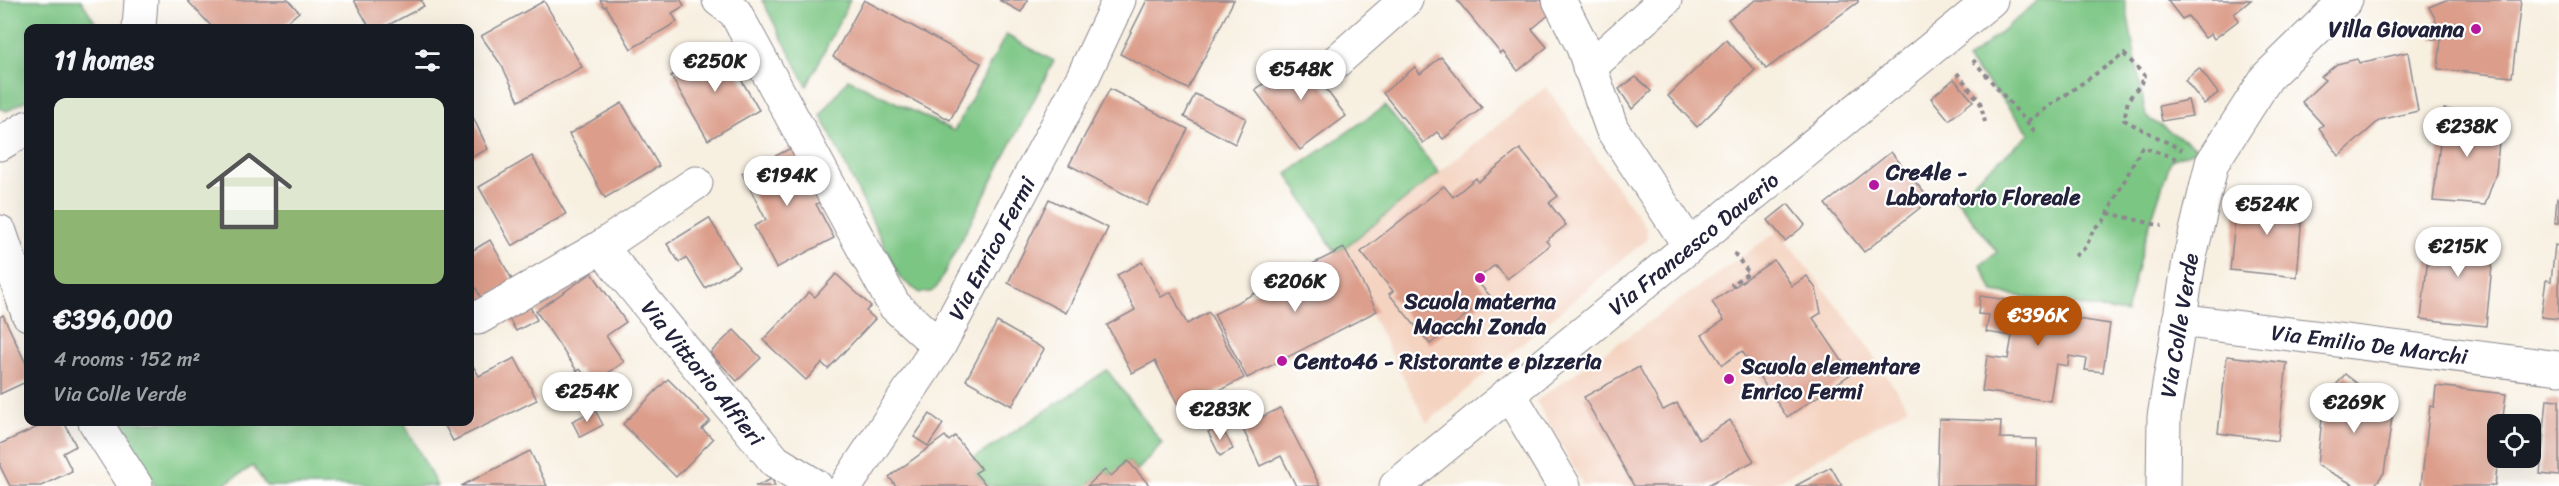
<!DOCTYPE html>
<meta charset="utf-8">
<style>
:root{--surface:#171b24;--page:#242831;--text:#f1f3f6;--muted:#9ea1a6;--line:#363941;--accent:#b45309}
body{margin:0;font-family:Sriracha,sans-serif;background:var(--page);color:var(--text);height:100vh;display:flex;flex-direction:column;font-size:22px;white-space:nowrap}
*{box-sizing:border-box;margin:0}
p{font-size:20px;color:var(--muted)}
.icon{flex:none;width:33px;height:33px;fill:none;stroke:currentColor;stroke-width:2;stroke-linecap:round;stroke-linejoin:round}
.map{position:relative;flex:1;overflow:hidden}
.details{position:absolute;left:24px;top:24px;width:450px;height:402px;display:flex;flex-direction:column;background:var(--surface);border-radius:12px;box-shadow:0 6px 24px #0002}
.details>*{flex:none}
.buttons{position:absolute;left:2487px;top:414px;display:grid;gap:12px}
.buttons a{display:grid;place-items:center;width:54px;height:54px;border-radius:12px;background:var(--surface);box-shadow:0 6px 24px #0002;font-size:30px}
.price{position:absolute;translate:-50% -51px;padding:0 14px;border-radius:21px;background:#fff;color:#222;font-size:20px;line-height:39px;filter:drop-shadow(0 2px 3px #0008)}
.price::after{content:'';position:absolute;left:50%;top:36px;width:18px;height:14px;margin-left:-9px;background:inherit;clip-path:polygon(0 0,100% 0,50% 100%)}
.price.on{background:var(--accent);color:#fff}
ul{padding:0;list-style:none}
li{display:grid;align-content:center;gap:12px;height:318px;padding:0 30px}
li+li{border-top:2px solid var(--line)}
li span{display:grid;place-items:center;height:186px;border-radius:12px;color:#555}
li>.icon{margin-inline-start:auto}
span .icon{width:108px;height:108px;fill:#fffc;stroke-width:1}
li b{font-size:26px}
h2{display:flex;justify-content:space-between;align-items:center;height:72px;padding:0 30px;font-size:26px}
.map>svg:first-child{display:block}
.built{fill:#f4d3c0}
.green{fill:#7cc684;stroke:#4f7460;stroke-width:1.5}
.building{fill:#dc9e8b}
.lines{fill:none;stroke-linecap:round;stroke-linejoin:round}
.minor-casing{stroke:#8c888e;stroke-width:35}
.path{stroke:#8c888e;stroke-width:4;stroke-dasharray:4.5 4.5;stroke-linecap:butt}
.minor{stroke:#fff;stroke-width:33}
.poi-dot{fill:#b5179e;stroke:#fff;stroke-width:2}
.labels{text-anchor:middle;stroke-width:4.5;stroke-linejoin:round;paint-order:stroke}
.poi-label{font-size:22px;font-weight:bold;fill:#22223b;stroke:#fff;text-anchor:start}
.street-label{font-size:22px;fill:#22223b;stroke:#fff}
</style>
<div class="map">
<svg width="2559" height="486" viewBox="0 0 2559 486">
<rect width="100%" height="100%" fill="#fff"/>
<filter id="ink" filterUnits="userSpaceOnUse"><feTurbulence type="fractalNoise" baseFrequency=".0167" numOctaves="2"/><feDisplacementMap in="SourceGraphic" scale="12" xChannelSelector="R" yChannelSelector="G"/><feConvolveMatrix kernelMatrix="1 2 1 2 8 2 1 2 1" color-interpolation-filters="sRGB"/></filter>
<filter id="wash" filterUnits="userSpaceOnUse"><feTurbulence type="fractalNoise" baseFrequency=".008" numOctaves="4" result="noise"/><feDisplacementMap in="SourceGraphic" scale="24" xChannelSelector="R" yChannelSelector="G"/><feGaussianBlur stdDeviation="1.35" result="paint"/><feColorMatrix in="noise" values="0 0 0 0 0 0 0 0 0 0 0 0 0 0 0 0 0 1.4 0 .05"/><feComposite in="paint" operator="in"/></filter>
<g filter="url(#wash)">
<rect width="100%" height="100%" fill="#f7efe0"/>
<g class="built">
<path d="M1546,87L1647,229V239L1427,423L1371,314L1377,310L1344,248Z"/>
<path d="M1778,231L1857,331L1908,408L1770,486H1584L1536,401Z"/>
</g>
<g class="green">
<path d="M0,0H81L99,28H28V99L7,111L0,109Z"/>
<path d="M762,0H850L807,86Z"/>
<path d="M2039,0H2125L2146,117L2199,149L2171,160L2144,242L2126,313L1993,292L1981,265L1997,252L1955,197L2030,134L1997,93L1967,60Z"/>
<path d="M1006,35L1054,61L937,287L931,292L920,293L900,278L821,115L848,79L954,131Z"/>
<path d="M1385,106L1439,173L1344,248L1335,252L1287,174Z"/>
<path d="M1107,370L1162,443L1137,471L1128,461L1111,476L1105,470L1087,486H987L975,473L980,469L973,459Z"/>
<path d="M115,422H404L437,486H266L253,466L221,486H155Z"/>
</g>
<g id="blocks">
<g class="building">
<path d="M187,0H288L299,12L280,28H213Z"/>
<path d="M354,0H423L421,1L424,6L383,28H370Z"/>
<path d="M600,0H681L684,6L672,13L677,22L631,49L606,6L604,7Z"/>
<path d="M864,0L981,63L950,120L833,57Z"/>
<path d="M999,0H1028L1021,12Z"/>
<path d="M1147,0H1234L1188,89L1120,54Z"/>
<path d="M1457,0H1541L1551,13L1532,29L1547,47L1518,71L1503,52L1501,54Z"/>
<path d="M1756,0H1858V2L1766,69L1728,19Z"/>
<path d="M2167,0H2251L2234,14L2239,20L2214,39L2211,34L2205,38L2188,16L2182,19Z"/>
<path d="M2446,0H2521L2512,77L2438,69L2441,39H2432L2436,20L2429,7Z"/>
<path d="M544,1L582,67L519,101L502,66L481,36Z"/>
<path d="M1726,40L1755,70L1697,127L1668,96Z"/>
<path d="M722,47L759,110L708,140L671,76Z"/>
<path d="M1305,52L1323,76L1319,80L1346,116L1300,150L1255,90Z"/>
<path d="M2408,52L2418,111L2380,120L2339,156L2319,128L2323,125L2302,102L2325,80L2321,77L2337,64L2357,59L2359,63Z"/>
<path d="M1441,57L1482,108L1443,139L1437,132L1423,143L1383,93L1415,67L1420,74Z"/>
<path d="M2199,68L2218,93L2204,104L2185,80Z"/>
<path d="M1636,77L1651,91L1632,109L1619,89Z"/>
<path d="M1954,79L1973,101L1949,120L1931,98Z"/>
<path d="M1110,89L1188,129L1147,206L1069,165Z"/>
<path d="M1195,94L1246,118L1235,144L1184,117Z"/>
<path d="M2188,100L2192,116L2162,121L2159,106Z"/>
<path d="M622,103L659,166L605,198L569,134Z"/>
<path d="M2444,109L2485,114L2501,121L2496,173L2485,205L2433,201Z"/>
<path d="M470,111L488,149L470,158Z"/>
<path d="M795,146L823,201L816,204L834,238L776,268L754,226L766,220L742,173Z"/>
<path d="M1520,149L1558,196L1549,203L1566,225L1546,241L1550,245L1507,279L1495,265L1476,280L1490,296L1430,344L1389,294L1393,291L1361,252L1444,186L1453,197L1476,178L1478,182Z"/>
<path d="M1891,152L1930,200L1864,252L1825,204Z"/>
<path d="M532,156L566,214L512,246L479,187Z"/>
<path d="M2257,194L2303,203L2297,277L2230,270L2237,199L2256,200Z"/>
<path d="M2557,198H2559V223H2555Z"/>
<path d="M1049,199L1108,228L1066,313L1008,283Z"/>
<path d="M1788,204L1805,225L1785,241L1768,220Z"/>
<path d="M709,218L739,267L705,288L686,258L679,262L667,244Z"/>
<path d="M2431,230L2495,236L2486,326L2421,319Z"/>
<path d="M490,240L514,283L482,300L470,277V252Z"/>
<path d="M2555,245L2559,246V319L2541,317L2546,280L2551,281Z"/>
<path d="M1344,248L1377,311L1247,378L1214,314Z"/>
<path d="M1774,260L1792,286L1807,276L1816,289L1821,313L1813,318L1851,374L1787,417L1742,351L1722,365L1702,335L1724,320L1712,302Z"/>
<path d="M1142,262L1161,297L1171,292L1187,324L1209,312L1244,378L1181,410L1155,361L1132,373L1107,325L1135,310L1117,275Z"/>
<path d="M592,273L626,322L606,336L624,362L591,385L580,369L577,371L536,311Z"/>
<path d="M836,274L871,306L866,311L875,319L828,369L822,363L806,380L763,340L809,292L815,297Z"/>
<path d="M1980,296L2047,306L2046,314L2065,316L2063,325L2068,326L2070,318L2110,324L2103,372L2085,370L2087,359L2069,356L2068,366L2056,364L2050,401L1982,391L1987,356L2008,359L2012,336L1986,332L1989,315L1978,314Z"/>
<path d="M530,307L537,320L516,331L509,319Z"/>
<path d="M3,315L28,368V381L0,394V317Z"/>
<path d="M997,322L1044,349L1012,406L966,380Z"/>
<path d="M734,330L761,358L737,381L710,353Z"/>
<path d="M2227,356L2287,363L2278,441L2218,433Z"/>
<path d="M515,358L537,400L453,441L443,422H470V361L479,376Z"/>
<path d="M1639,367L1663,410L1677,403L1699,440L1730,420L1754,461L1706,486H1634L1584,397Z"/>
<path d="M2345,374L2393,411L2384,473L2374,486H2356L2317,465L2324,400Z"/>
<path d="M668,379L710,421L702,429L713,439L676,477L623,424Z"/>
<path d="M2436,386L2506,394L2502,424H2498V458L2495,486H2421L2430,406L2434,407Z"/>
<path d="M2547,399L2559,400V476L2540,474Z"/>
<path d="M1280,408L1285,417L1320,486H1296L1281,456L1260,466L1242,427Z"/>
<path d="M595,410L603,425L580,437L572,421Z"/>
<path d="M930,414L943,424L928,446L914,437Z"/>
<path d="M1939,419L2001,421L2000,438L2037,439L2036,486H1937Z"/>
<path d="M38,422H64L76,446L63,453L72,471L41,486H10L0,466V444L40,426Z"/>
<path d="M1221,426L1233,449L1220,456L1208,432Z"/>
<path d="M945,436L949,441L955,436L981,469L975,473L987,486H896L889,477Z"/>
<path d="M530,451L547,486H461Z"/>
<path d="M1128,461L1150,486H1087L1105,470L1111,476Z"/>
<path d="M1831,467L1842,486H1795Z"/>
<path d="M772,479L775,486H755Z"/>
</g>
</g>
</g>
<g filter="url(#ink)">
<use href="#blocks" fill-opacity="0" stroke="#8c888e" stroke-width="1.5"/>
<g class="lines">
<g class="minor-casing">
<g id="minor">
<path d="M719,0L735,12L894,305L939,346"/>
<path d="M1559,0L1582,45L1612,129L1689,245"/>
<path d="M139,28L141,0"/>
<path d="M1329,68L1406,0"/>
<path d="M1589,68L1665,0"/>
<path d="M0,144L28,127"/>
<path d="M0,232L28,314"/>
<path id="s1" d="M601,247L775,461L816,486"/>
<path d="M478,318L601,247L696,183"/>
<path id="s2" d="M2179,320L2559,368"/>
<path d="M1509,393L1564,486"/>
<path d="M95,422L136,486"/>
<path id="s3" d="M846,486L939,346L1083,77L1119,0"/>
<path id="s4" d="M1396,486L1991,0"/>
<path id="s5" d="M2163,486L2164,417L2189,261L2212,163L2267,77L2346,0"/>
</g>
</g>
<g class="path">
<path d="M1973,60L2036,133"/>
<path d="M1957,73L1980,102L1985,122"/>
<path d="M2028,121L2124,54L2146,77L2128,100L2124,120L2182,150"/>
<path d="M2108,213L2162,226"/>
<path d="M1734,253L1749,273L1732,284L1734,287"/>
<path d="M2075,256L2086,247L2094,228L2103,222L2142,147L2178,159"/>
</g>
<use href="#minor" class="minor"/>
</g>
</g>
<g class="poi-dot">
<circle cx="2476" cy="29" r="6"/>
<circle cx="1874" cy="185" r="6"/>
<circle cx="1480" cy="278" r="6"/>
<circle cx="1282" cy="361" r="6"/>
<circle cx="1729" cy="379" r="6"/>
</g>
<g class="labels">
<g class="poi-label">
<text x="2464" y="37" text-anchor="end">Villa Giovanna</text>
<text x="1886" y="180">Cre4le -<tspan x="1886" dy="25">Laboratorio Floreale</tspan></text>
<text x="1480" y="309" text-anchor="middle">Scuola materna<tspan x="1480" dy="25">Macchi Zonda</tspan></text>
<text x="1294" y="369">Cento46 - Ristorante e pizzeria</text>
<text x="1741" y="374">Scuola elementare<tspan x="1741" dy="25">Enrico Fermi</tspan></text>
</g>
<g class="street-label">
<text dy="8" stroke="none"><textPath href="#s4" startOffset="384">Via Francesco Daverio</textPath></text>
<text dy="8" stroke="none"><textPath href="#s3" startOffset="279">Via Enrico Fermi</textPath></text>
<text dy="8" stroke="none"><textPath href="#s5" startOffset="162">Via Colle Verde</textPath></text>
<text dy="8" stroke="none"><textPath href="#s2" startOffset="192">Via Emilio De Marchi</textPath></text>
<text dy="8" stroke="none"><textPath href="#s1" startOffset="162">Via Vittorio Alfieri</textPath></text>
</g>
</g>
</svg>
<div class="buttons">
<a><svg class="icon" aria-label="locate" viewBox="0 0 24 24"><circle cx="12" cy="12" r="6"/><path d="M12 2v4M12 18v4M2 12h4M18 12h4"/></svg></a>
</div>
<b class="price" style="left:715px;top:93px">€250K</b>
<b class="price" style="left:1301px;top:101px">€548K</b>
<b class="price" style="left:2467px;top:158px">€238K</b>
<b class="price" style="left:787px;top:207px">€194K</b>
<b class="price" style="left:2267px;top:236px">€524K</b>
<b class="price" style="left:2458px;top:278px">€215K</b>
<b class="price" style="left:1295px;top:313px">€206K</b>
<b class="price on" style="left:2038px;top:347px">€396K</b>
<b class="price" style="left:587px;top:423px">€254K</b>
<b class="price" style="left:2354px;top:434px">€269K</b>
<b class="price" style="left:1220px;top:441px">€283K</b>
<section class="details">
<h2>11 homes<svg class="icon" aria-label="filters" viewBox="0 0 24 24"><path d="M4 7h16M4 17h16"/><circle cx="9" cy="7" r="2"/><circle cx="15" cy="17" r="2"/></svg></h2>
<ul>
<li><span style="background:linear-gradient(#dfe7d0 60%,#8fb573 0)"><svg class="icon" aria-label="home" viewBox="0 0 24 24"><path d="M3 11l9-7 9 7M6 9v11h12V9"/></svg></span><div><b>€396,000</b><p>4 rooms · 152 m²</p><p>Via Colle Verde</p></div></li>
</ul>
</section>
</div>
